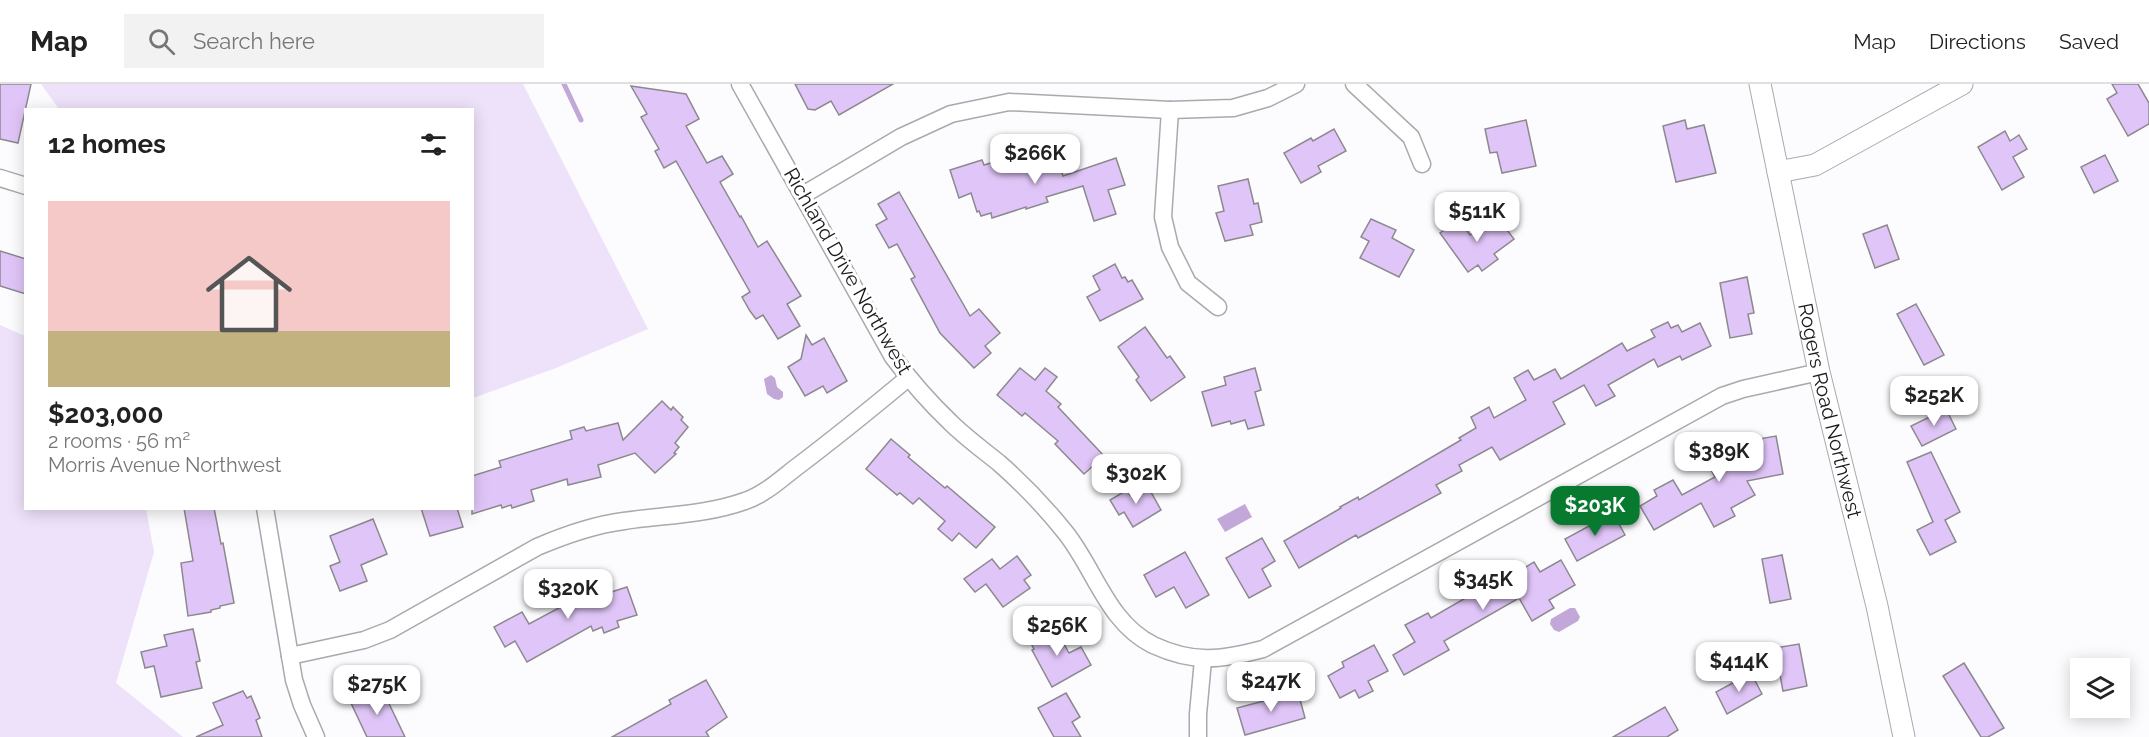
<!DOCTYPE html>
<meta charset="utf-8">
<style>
:root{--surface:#fff;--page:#f2f2f2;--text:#222;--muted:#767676;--line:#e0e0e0;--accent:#087a30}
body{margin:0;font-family:Raleway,sans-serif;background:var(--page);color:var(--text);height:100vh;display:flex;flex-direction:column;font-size:22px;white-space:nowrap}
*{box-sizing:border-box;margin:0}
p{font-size:20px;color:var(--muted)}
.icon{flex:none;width:33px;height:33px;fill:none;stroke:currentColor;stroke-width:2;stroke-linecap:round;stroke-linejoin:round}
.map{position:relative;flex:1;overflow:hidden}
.details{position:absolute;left:24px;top:24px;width:450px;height:402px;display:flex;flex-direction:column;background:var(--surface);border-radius:0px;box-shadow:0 3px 15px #0003}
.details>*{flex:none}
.tools{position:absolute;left:2070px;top:574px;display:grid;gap:12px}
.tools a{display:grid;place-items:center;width:60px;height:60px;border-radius:0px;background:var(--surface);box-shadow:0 3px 15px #0003;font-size:30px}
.price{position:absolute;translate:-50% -51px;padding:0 14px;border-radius:12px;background:#fff;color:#222;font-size:20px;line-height:39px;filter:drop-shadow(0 2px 3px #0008)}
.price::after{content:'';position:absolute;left:50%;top:36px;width:18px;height:14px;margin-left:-9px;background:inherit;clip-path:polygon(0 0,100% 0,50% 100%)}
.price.current{background:var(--accent);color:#fff}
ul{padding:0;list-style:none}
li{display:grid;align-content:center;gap:12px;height:318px;padding:0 24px}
li span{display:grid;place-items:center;height:186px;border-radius:0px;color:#555}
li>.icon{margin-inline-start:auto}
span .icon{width:108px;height:108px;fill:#fffc;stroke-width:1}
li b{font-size:26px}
h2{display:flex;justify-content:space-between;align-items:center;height:72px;padding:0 24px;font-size:26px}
header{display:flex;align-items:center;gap:36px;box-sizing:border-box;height:84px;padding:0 30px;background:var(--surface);border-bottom:2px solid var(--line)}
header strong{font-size:28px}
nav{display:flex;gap:33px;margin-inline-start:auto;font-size:21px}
.search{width:420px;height:54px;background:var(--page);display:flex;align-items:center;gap:15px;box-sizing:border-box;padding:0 21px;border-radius:0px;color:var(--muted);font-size:22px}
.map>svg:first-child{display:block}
.green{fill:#eee2fa}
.water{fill:#c1a8d9}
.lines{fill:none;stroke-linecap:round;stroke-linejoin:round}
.stream{stroke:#c1a8d9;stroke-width:5}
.building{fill:#e0c6f8;stroke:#8c898e;stroke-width:1.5}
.minor-casing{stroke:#aba8ae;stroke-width:19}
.tertiary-casing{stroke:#aba8ae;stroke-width:23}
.minor{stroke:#fff;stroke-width:16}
.tertiary{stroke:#fff;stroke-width:21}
.labels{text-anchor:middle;stroke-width:6;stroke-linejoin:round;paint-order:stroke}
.street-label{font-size:20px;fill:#1a191b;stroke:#fff}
</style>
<header>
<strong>Map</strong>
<div class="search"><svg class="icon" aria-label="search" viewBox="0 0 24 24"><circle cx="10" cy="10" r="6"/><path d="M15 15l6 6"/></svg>Search here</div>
<nav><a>Map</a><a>Directions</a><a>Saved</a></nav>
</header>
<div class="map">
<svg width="2149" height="653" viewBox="0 0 2149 653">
<rect width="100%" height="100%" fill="#fcfbfe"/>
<g class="green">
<path d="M41,0H523L648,245L556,284L473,314L472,26L59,25Z"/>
<path d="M0,241L25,252L26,424L146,425L154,468L116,599L183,653H0Z"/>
</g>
<g class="water">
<path d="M771,291L775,294L777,303L783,308V313L779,316L774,315L767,310L764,295Z"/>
<path d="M1245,420L1252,433L1225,448L1217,435Z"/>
<path d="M1570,524H1575L1580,533L1578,537L1559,548L1554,546L1550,540L1551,535Z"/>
</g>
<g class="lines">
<path class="stream" d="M564,0L581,36"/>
</g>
<g class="building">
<path d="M0,0H31L18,59L0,55Z"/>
<path d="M795,0H893L839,31L831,17L815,26L808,25Z"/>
<path d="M2112,0H2138L2149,19V40L2128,52L2107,15L2117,9Z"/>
<path d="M631,2L686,10L699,35L686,42L707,79L722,72L733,90L720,98L740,133L741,132L758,163L767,157L801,212L787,220L800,242L778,255L763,231L756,235L750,227L742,213L750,208L676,77L664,84L655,67L659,65L641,33L647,30Z"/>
<path d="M1526,36L1536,82L1502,89L1497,68L1490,69L1485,45Z"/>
<path d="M1685,36L1687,45L1704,41L1716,89L1676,98L1663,42Z"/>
<path d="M1334,45L1346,67L1318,82L1321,88L1301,99L1284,69L1311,54L1313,57Z"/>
<path d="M2005,47L2010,57L2019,51L2027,65L2013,73L2024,93L2002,106L1978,63Z"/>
<path d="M2105,71L2118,97L2094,109L2081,83Z"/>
<path d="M1033,73L1036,83L1058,76L1063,92L1116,74L1125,101L1108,106L1116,130L1094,137L1083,102L1046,113L1048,118L1026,125V123L992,134L991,129L981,132L979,127L977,128L971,109L959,114L950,86L982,76L984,81L997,77L999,82L1004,81L1005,82Z"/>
<path d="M1248,95L1254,120L1258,119L1262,138L1250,141L1253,151L1225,157L1216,129L1224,127L1218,102Z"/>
<path d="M899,108L970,232L979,225L1000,249L985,262L991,269L974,284L940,249L911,195L915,193L897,160L889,164L876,141L887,135L878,120Z"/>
<path d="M1498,134L1514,155L1494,170L1498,175L1482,187L1478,181L1468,188L1440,149L1459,136L1470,151L1488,138L1489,140Z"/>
<path d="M1371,135L1396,146L1392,154L1414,166L1399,193L1360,174L1369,157L1361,153Z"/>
<path d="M1887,141L1899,175L1875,184L1863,150Z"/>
<path d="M0,167L26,175V210L0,202Z"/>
<path d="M1115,180L1122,194L1125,193L1128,198L1132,196L1143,215L1100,237L1087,213L1100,206L1093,192Z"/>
<path d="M1747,193L1754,229L1748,230L1752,250L1730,254L1720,199Z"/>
<path d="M1916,220L1944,271L1924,281L1897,230Z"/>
<path d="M1668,238L1671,244L1678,241L1682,248L1700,239L1711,262L1682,276L1680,272L1658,283L1654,275L1608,301L1615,312L1596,322L1584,301L1553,318L1565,340L1500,376L1492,363L1459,381L1462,387L1436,401L1441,409L1358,454L1356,451L1299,484L1284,457L1341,424L1340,423L1358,413L1359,416L1461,356L1459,354L1476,344L1471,333L1489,323L1494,334L1526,316L1514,294L1528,286L1534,296L1555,285L1561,295L1622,259L1627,267L1655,253L1651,246Z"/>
<path d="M1145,243L1167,274L1170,272L1185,293L1151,317L1136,296L1139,293L1118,263Z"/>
<path d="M806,251L812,261L824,254L847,297L827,309L823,302L805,312L788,283L801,275Z"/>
<path d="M1020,284L1035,296L1045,284L1057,293L1046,307L1061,320L1058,323L1104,372L1084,390L1055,360L1058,357L1025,329L1022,332L997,311Z"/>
<path d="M1255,284L1261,306L1255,308L1264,341L1248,345L1245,336L1231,340L1230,337L1212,342L1202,308L1226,301L1224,293Z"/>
<path d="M662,317L671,326L673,323L683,333L681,336L688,343L675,359L679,363L674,369L676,370L655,389L635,369L598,381L601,393L568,401L567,395L531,406L534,417L512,424L511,421L502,424L501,421L472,430V392L501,383L499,377L572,355L570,347L584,343L586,347L618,339L623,356Z"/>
<path d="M1946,325L1956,345L1922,362L1911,342Z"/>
<path d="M1776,352L1783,390L1747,397L1755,411L1731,424L1735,432L1714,443L1701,419L1654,446L1640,422L1657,412L1654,406L1673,396L1682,411L1715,393L1705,375L1736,359Z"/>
<path d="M891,355L910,371L908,373L945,404L947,402L995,443L976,464L959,449L952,457L938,445L945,437L919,414L913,420L900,409L897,411L866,385Z"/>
<path d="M1931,368L1960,428L1945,436L1956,458L1930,471L1917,446L1933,438L1907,378Z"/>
<path d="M1147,401L1161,426L1133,443L1124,428L1119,431L1110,416L1127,406L1130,411Z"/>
<path d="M184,424H214L221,460L223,459L234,519L220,522V524L211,526V528L188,532L181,479L193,477Z"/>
<path d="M421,424H457L463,443L430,452Z"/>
<path d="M1613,429L1625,451L1577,477L1565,455Z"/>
<path d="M373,435L387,470L361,481L367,497L340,507L330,482L340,478L330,452Z"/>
<path d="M1262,454L1275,477L1262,485L1271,502L1249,514L1226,474Z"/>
<path d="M1185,468L1209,511L1186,524L1174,503L1156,513L1144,491Z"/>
<path d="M1782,471L1791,515L1770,519L1762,475Z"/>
<path d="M1017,472L1031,491L1024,496L1030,504L1003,523L986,500L975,508L964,495L992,475L1000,485Z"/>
<path d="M1561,476L1575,501L1549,516L1554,524L1532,537L1519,514L1444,557L1449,566L1404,591L1393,571L1415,558L1405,541L1428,529L1431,534L1476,508L1473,503L1490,494L1495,502L1534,478L1540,488Z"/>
<path d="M600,495L605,510L627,503L637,531L617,537L619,543L604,549L602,543L593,547L591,542L527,578L515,557L505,563L494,543L522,528L529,540L572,517L568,506Z"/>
<path d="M1054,542L1069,569L1081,563L1091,581L1052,603L1032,566L1034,565L1029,556Z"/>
<path d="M193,545L200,577L196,578L202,604L161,613L154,582L145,584L141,568L167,562L164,551Z"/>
<path d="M1799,560L1807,602L1783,607L1775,564Z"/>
<path d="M1374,561L1388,587L1368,597L1373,607L1359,614L1355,606L1340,614L1328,592L1344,583L1342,578Z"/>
<path d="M1964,579L2004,644L1988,653H1981L1943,592Z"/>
<path d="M1751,589L1762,610L1727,630L1716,608Z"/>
<path d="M706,596L727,633L706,648L709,653H612L671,620L669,616Z"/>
<path d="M382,605L405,653H367L351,619Z"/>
<path d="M243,607L247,614L251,612L260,634L256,636L262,653H196L223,641L213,619Z"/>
<path d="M1298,608L1305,634L1245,651L1237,624Z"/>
<path d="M1066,609L1080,633L1072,638L1081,653H1054L1038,624Z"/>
<path d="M1665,623L1678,646L1667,653H1613Z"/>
</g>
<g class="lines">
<g class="minor-casing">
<g id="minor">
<path d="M740,0L893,273C910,296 929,318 950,338C965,353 983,366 999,379C1023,400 1045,423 1065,448C1095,485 1107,538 1153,561C1194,580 1221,576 1263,565L1722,312L1743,305L1819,288"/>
<path d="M1354,0L1411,53L1422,80"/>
<path d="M1170,26L1163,133L1170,163L1188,199L1218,223"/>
<path d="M0,94L26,102"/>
<path d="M803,111L901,53L951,30L1009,18L1170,26L1233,24L1268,14L1296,0"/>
<path d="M265,424L294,596L302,621L316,653"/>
<path d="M290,572L364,556L390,546L537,463C565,451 593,441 624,437C664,431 706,431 745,417C764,411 782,394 798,382C835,354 872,324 908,294"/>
<path d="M1198,653V630L1203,576"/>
</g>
</g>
<g class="tertiary-casing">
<g id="tertiary">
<path id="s1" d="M1760,0L1819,288L1877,522L1904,653"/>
<path d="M1778,88L1815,81L1962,0"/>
</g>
</g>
<use href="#minor" class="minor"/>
<use href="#tertiary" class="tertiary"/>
</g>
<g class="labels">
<g class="street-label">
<text transform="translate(848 187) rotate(60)" y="7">Richland Drive Northwest</text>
<text dy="7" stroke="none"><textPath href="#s1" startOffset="334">Rogers Road Northwest</textPath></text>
</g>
</g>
</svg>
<div class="tools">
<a><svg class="icon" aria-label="layers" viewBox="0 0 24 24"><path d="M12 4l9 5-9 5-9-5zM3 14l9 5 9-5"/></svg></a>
</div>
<b class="price" style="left:1035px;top:101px">$266K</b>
<b class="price" style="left:1477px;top:159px">$511K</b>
<b class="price" style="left:1934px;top:343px">$252K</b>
<b class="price" style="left:1719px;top:399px">$389K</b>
<b class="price" style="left:1136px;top:421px">$302K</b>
<b class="price current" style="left:1595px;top:453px">$203K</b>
<b class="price" style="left:1483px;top:527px">$345K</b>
<b class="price" style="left:568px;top:536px">$320K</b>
<b class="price" style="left:1057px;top:573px">$256K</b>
<b class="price" style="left:1739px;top:609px">$414K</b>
<b class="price" style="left:1271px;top:629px">$247K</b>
<b class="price" style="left:377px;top:632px">$275K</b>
<section class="details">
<h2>12 homes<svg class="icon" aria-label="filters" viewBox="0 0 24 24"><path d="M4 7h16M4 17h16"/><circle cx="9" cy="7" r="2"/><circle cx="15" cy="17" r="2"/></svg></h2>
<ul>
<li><span style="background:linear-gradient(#f6c9c9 70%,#c2b280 0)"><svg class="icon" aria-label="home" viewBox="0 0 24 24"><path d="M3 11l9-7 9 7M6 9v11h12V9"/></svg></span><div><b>$203,000</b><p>2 rooms · 56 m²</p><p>Morris Avenue Northwest</p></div></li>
</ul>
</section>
</div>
